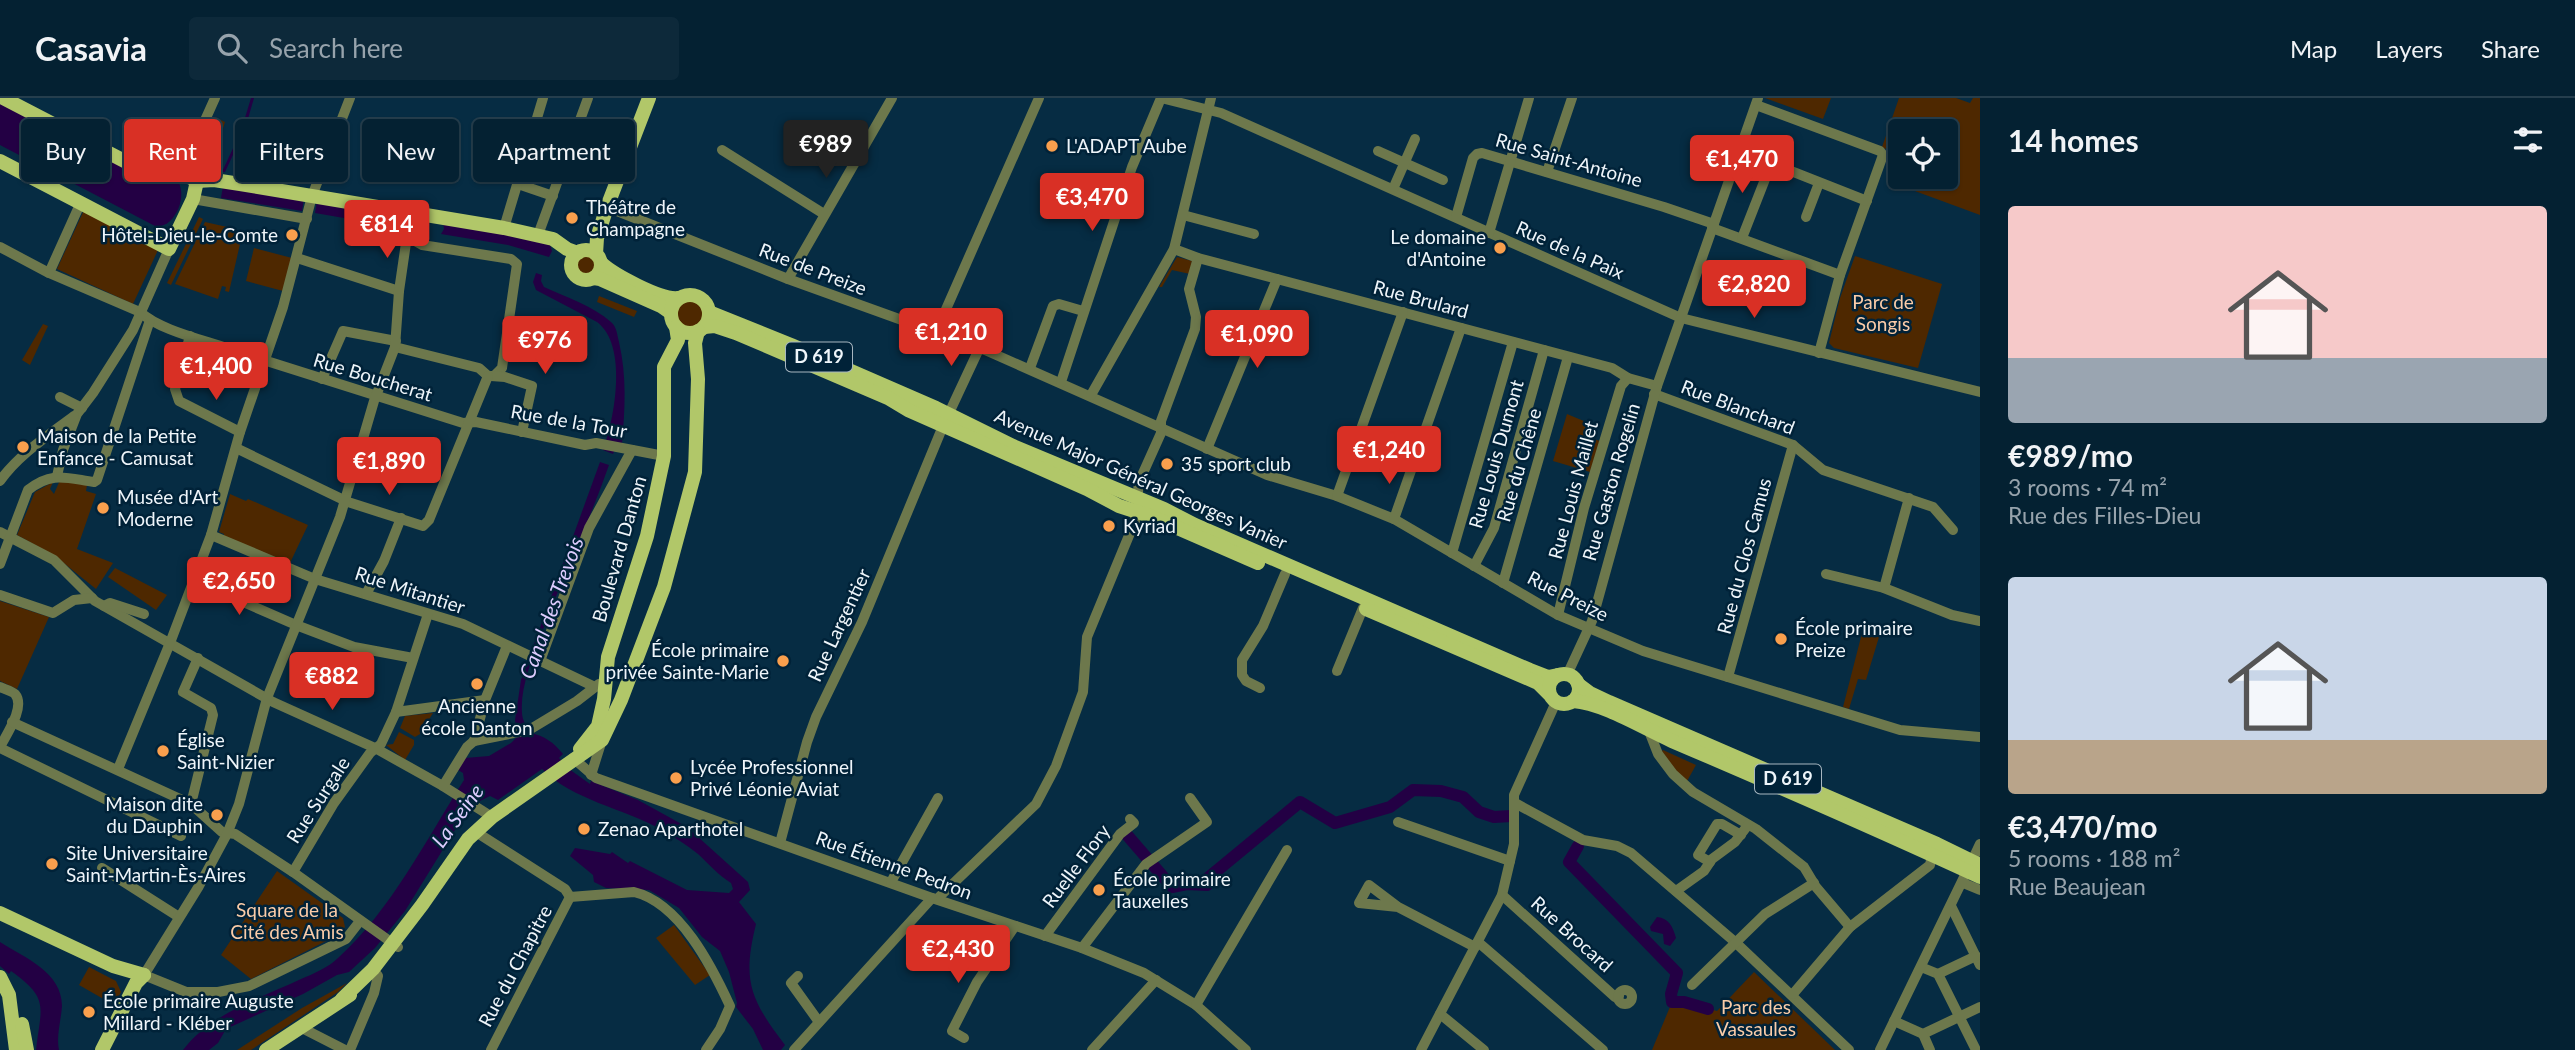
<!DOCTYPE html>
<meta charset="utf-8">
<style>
:root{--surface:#042132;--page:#0d293a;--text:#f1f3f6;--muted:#97a3ac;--line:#253e4d;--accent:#d93025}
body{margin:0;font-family:Lato,sans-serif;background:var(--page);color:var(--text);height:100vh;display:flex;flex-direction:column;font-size:26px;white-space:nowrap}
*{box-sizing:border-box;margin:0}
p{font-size:23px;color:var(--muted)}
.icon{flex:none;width:38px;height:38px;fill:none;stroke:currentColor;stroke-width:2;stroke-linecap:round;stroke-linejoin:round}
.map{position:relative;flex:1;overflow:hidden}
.sheet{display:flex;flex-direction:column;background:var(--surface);width:595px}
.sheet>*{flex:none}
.guide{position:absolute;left:21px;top:21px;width:665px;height:63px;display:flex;gap:14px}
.buttons{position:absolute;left:1888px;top:21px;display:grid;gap:14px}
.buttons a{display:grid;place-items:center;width:70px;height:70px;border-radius:7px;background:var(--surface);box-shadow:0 2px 5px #0004,0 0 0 2px var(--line);font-size:35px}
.price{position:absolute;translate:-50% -60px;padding:0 16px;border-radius:7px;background:var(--accent);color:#fff;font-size:23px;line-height:46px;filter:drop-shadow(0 2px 4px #0008)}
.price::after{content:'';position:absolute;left:50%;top:42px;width:21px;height:16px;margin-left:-10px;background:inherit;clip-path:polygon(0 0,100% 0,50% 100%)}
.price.active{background:#222;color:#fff}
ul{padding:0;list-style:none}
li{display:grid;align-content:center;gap:14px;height:371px;padding:0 28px}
li span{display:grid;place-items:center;height:217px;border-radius:7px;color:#555}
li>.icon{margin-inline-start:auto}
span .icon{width:126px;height:126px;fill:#fffc;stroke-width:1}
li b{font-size:30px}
h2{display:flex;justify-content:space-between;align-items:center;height:84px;padding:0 28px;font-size:30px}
.tag{padding:0 24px;border-radius:7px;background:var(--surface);box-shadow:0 2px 5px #0004,0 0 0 2px var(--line);font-size:24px;line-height:63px}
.tag.active{background:var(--accent);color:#fff}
header{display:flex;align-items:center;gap:42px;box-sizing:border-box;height:98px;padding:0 35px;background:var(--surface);border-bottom:2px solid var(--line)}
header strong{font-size:33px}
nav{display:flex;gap:38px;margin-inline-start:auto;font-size:24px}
.search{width:490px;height:63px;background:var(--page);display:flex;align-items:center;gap:18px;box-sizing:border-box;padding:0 24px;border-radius:7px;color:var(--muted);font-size:26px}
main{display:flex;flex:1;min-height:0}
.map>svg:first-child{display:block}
.green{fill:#4e2800}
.water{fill:#230044}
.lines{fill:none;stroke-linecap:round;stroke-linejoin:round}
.river{stroke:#230044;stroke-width:12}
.minor{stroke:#6d784c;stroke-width:10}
.major{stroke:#b1c769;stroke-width:14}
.poi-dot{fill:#f99f4d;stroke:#002238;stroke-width:2.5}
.labels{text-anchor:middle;stroke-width:5;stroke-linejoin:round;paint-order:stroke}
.shield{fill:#002238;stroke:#a7b6c0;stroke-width:2}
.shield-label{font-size:18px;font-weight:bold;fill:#eef5fa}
.poi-label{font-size:19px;fill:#eef5fa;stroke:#002238;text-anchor:start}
.street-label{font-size:19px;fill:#eef5fa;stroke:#002238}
.park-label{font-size:19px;fill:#facca8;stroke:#002238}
.water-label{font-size:21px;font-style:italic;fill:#ddccfe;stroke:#002238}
</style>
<header>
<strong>Casavia</strong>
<div class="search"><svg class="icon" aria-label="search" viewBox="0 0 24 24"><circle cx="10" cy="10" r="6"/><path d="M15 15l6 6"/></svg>Search here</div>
<nav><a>Map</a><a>Layers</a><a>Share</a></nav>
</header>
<main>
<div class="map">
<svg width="1980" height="952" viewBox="0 0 1980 952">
<rect width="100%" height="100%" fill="#062c43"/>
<g class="green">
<path d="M1765,0H1831L1823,21Z"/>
<path d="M1899,0H1956L1970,5L1973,0H1980V117L1904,89L1908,79H1946V33H1900V68L1885,62L1888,52L1882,49Z"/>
<path d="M215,19L225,24L222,34L212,41L214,56L203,71L192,69Z"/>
<path d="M250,38L264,45L249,74L245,73L259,48L252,44L238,71H234Z"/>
<path d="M84,112L158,152L133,206L57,171Z"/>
<path d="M199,119L203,121L171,187L167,185Z"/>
<path d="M205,124L236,131L235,135L239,136L237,145L240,146L229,194L225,193L226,189L222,188L218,201L175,186Z"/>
<path d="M254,150L292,160L283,193L246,183Z"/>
<path d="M1855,158L1942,186L1918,270L1834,250L1829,245L1840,200Z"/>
<circle cx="586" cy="168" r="10"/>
<path d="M1177,159L1192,163L1190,176L1172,172L1162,189H1159Z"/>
<path d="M599,198L637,213L634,219L597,204Z"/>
<circle cx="690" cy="215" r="15"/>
<path d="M43,226L48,228L30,267L22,262Z"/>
<path d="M1567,316L1591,326V329L1597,331L1594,341L1600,343L1590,374L1553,363Z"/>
<path d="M60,382L87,387L86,393L96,396L77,451L113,465L96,491L55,458L17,437L35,394L53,384L50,391L54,396Z"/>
<path d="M230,396L246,403L248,401L308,427L290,465L223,440L224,436L219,434Z"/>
<path d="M115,470L167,497L156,512L108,479Z"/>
<path d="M0,503L49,519L17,591L0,583Z"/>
<path d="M1862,535L1879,539L1866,582L1858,581L1849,611L1843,609Z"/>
<path d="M433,615L420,636L415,639L400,630L405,618Z"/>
<path d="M399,634L414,642V647L405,662L386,647L393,646Z"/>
<path d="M1663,652L1696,667L1686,685L1661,654Z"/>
<path d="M277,773L343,820L345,829L336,838L251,881L221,857Z"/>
<path d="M674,827L710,877L695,887L656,840Z"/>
<path d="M89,869L116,883L121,894L114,907L79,887Z"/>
<path d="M1754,874L1835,952H1652L1672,904H1684L1717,913Z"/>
<path d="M347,885L338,894L251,952H237L302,910Z"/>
</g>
<g class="water">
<path d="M251,0H254L245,31L225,74H222L241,33Z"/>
<path d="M0,5L176,81C190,96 174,132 155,128L0,47Z"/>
<path d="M223,88L304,100L302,113L221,100Z"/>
<path d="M317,103L398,117L396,129L315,115Z"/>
<path d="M443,124L510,135L550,147L552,153L549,159L508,147L441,136L444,131Z"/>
<path d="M536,175L542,177L541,183L544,189C566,199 593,208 611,224C617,229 617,237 619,244C627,279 625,311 622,346H617L613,356L603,352C615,320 628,247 597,224L536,192L533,184Z"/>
<path d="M600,364L609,367C589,425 562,480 541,537C532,561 520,590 522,615C522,622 527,629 530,635C545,638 553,644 563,656L559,660L569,671L590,686L591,683L638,702L687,729L748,784L750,792L739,804L756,826C742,883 750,901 785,947L781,952H763L753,931L736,909L737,905L729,874L720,853L702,839L679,810L649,792L606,790L594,784L593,777L570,758L575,750L610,756L612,754L628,765L630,763L687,792L729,795L733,791L731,785C718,777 709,766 698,756C687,747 674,739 662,732C623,710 572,702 542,671L498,702L490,698L480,703L471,714L463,719L405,813L375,850L349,874L337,877L303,896L226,931L218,945L209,952H183C211,915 261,900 301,881C313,876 329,869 338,860C391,812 426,742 464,682L463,675L458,672L465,660L489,658L511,645L517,639L515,622L521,582Z"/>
<path d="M1657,819C1669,820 1673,829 1676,840L1670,848L1664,846L1663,836L1651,833L1650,829Z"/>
<path d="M0,844C25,860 62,874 62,908C61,923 56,938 59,952H36C41,908 50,901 11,873L9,876L0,868Z"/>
</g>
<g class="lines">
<g class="river">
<path d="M1127,737L1172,789L1187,786L1207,787L1208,780L1300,704L1335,725L1390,709L1413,692L1441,693L1463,699L1479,714L1494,719L1511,718"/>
<path d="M1578,748L1569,764L1677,875L1671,896L1672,904H1684L1708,911"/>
</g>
<g class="minor">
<path d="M1161,0L1221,15L1681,220L1980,294"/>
<path d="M1756,7L1880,53L1883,57L1840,177L1819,255"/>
<path d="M722,52L824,116"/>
<path d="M1378,53L1443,82"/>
<path d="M1740,53L1867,103"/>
<path d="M1547,74L1572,0"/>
<path d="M185,77L184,69L215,0"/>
<path d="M518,86L553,98"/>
<path d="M1393,91L1415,41"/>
<path d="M193,101L307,121"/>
<path d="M607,109L788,181L985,252L1267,377L1337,398L1394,421L1558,517L1643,553L1900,632L1980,639"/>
<path d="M1183,117L1254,136"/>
<path d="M1456,119L1473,60L1477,56L1482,55L1664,109L1714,126"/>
<path d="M1806,119L1819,85"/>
<path d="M504,130L543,0"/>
<path d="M1712,130L1840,177"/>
<path d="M1489,135L1529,0"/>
<path d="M538,137L588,0"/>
<path d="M408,139L422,147L511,161L517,166L502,270L495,277"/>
<path d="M1742,140L1771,66"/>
<path d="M0,149L49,175L140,214C159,232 204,242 229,251C307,276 385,301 463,325L476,324L585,347L596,345L664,358"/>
<path d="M1174,151L1198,160L1612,270L1628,280L1657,288"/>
<path d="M297,160L399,193"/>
<path d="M49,175L81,104"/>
<path d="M788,181L892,0"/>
<path d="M936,234L1039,0"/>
<path d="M190,238L175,291L179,303L240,334"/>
<path d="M395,249L479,270L488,278"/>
<path d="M1030,270L1053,208L1059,206L1083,213"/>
<path d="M491,278L505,279L532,288L522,334"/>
<path d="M322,281L343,233L396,243"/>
<path d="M1061,284L1132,69L1161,0"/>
<path d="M1654,296L1793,347L1823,372L1933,409L1953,432"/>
<path d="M1091,297L1174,151L1211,0"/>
<path d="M60,299L82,310"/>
<path d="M236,350L348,404L423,428L429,422L488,278"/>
<path d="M1207,351L1277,181"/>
<path d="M57,378L63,352L77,316L93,295L133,232L169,151"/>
<path d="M0,383C18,357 49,337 74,318"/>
<path d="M1337,398L1403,214"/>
<path d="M1394,421L1461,230"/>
<path d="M0,434L54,462L95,503L273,604L375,650L443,688L492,719"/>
<path d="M211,437L315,481L463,526L595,589"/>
<path d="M1452,455L1513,244"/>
<path d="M0,466L28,392C52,373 66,380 94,384L97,382L150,222"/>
<path d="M1474,468L1494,430L1544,252"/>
<path d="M1826,476L1884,490L1952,517L1980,523"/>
<path d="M195,483L296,527L354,549L413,560"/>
<path d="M1503,485L1568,259"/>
<path d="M1884,490L1909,400"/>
<path d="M366,496L384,463L401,420"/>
<path d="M0,497L53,515L74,502L92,500"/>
<path d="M104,508L110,505L144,516"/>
<path d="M1558,517L1584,410L1621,288L1628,280"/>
<path d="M540,563L589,430L632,352"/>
<path d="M1337,573L1363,510"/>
<path d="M1567,577L1592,523L1657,288L1758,0"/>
<path d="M1728,579L1793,347"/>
<path d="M0,589C4,591 12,593 15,596C26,609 6,637 0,649"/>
<path d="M1260,590L1246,583L1242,577V562L1263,528L1285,476"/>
<path d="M396,614L485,602"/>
<path d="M12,624L191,706L222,734L235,736L293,774L398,849"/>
<path d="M1649,633L1658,656L1673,676L1693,694L1756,731L1804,769L1816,789L1850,829"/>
<path d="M474,643L529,632L577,603L599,586"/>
<path d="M474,643L485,602L507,548"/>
<path d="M0,650L181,738"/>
<path d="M573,660L596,680L932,800L1082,850L1144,875L1196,907L1246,952"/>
<path d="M118,671L170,545L211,437L240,334L283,209L312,98L350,0"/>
<path d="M591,677L602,642"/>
<path d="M443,688L467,649L474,643"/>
<path d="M1515,705L1583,742L1617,748L1631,755L1735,844L1849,952"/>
<path d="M191,706L213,617L211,610L183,594L198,560"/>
<path d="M1398,724L1510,763"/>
<path d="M476,734L565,791L570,799"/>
<path d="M780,745L807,644L816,619L862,524L943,328L979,251"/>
<path d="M1972,763L1980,746"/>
<path d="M1710,764L1698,757L1717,726H1722L1741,737"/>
<path d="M102,770L179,819"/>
<path d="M293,774L334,705L370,655L381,646L396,614L428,516"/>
<path d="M891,784L938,700"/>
<path d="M1963,785L1980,792"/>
<path d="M1676,793L1704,773L1712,761L1735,744L1748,727"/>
<path d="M1502,797L1615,899L1619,898"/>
<path d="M570,799L634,794C680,805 712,869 730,908L720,931L706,952"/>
<path d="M937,801L1036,706L1056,668L1083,594L1087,539L1135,423L1139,384L1161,335V323L1195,231L1196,219L1189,191L1198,160"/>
<path d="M1951,808L1980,867"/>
<path d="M1398,809L1369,787L1359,805L1398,809L1475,849"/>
<path d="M360,823L346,841L249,888L218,894H186L144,877L199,788L227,736L239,706L267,600L340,419L374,303L395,249L399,193L406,145L417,115"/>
<path d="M1045,838L1120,736L1134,725L1130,721"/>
<path d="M1478,844L1603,952"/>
<path d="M1082,850L1146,766L1207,724L1190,700"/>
<path d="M1921,869L1938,876L1976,952"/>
<path d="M1938,876L1976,858"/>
<path d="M798,878L791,885L819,924"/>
<path d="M1692,887L1765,816L1814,785"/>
<circle cx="1625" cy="899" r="7"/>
<path d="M1793,896L1850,829L1930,767L1932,757"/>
<path d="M1196,907L1287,752"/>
<path d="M1440,916L1484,952"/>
<path d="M1894,923L1923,936L1980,909"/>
<path d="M300,929L345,952"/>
<path d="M1923,936L1930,952"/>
<path d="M964,940L952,933L977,884L1015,828"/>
<path d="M350,952L374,895L378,878L373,871"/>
<path d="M491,952L570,799"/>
<path d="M794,952L932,800"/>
<path d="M1092,952L1156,882"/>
<path d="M1421,952L1502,797L1514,746V697L1556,604"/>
<path d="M1880,952L1967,773"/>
</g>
<g class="major">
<path d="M3,0L134,68L185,77L197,83L214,82L240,86L504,130L553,141L567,151L578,155"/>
<path d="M0,63L169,151L193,101L197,83"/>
<circle cx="586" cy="167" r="15"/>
<path d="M596,156L597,140L607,109L649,0"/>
<path d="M601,165C614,177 661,202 678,200"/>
<path d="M594,180L600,181L661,208L671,215"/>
<circle cx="690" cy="216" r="19"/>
<path d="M709,214L791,247L936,310L1013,348L1164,411L1195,427L1530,572L1548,579L1558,577"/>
<path d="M704,229L715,228L736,235L888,300L908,312L1087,391L1119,408L1150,418L1258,465"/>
<path d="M1366,511L1538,585L1549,596"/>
<circle cx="1564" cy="591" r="15"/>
<path d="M1578,586L1590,595L1609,604L1937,746L1980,767"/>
<path d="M1573,603C1603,605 1643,630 1672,643C1775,687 1878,732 1980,779"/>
<path d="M580,651L598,628L604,601L608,559L647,438L664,358V269L678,242L676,229"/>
<path d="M0,815L113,868L144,877"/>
<path d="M0,879L9,897L16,952"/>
<path d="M342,901L373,871L422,807L468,741L492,719L602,642L621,602L664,489L695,374L698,281L695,245L698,233"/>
<path d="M22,926L27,952"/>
<path d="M102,952L136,885L144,877"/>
<path d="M266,952L350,897"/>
</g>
</g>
<g class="poi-dot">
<circle cx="1052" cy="48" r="7"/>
<circle cx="572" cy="120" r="7"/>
<circle cx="292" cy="137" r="7"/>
<circle cx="1500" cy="150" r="7"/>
<circle cx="23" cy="349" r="7"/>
<circle cx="1167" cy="366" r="7"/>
<circle cx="103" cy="410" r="7"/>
<circle cx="1109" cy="428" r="7"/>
<circle cx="1781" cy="541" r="7"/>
<circle cx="783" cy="563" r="7"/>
<circle cx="477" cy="586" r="7"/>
<circle cx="163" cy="653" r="7"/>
<circle cx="676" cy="680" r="7"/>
<circle cx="217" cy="717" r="7"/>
<circle cx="584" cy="731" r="7"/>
<circle cx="52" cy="766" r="7"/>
<circle cx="1099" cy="792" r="7"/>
<circle cx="89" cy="914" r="7"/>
</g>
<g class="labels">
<g class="shield">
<rect x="786" y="244.5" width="66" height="29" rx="5"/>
<rect x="1755" y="666.5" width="66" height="29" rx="5"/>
</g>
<g class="shield-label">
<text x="819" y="265">D 619</text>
<text x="1788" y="687">D 619</text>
</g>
<g class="poi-label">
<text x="1066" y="55">L'ADAPT Aube</text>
<text x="586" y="116">Théâtre de<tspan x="586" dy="22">Champagne</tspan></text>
<text x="278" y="144" text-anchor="end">Hôtel-Dieu-le-Comte</text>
<text x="1486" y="146" text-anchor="end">Le domaine<tspan x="1486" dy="22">d'Antoine</tspan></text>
<text x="37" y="345">Maison de la Petite<tspan x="37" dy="22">Enfance - Camusat</tspan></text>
<text x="1181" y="373">35 sport club</text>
<text x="117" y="406">Musée d'Art<tspan x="117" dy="22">Moderne</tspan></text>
<text x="1123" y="435">Kyriad</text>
<text x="1795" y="537">École primaire<tspan x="1795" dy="22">Preize</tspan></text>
<text x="769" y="559" text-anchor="end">École primaire<tspan x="769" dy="22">privée Sainte-Marie</tspan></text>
<text x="477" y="615" text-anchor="middle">Ancienne<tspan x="477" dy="22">école Danton</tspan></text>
<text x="177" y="649">Église<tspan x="177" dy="22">Saint-Nizier</tspan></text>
<text x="690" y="676">Lycée Professionnel<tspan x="690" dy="22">Privé Léonie Aviat</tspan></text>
<text x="203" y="713" text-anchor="end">Maison dite<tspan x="203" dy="22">du Dauphin</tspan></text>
<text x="598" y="738">Zenao Aparthotel</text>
<text x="66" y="762">Site Universitaire<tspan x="66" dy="22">Saint-Martin-Ès-Aires</tspan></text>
<text x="1113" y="788">École primaire<tspan x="1113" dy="22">Tauxelles</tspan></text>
<text x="103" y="910">École primaire Auguste<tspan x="103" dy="22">Millard - Kléber</tspan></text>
</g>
<g class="street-label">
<text transform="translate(1569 62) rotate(16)" y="7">Rue Saint-Antoine</text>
<text transform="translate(1570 152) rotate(24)" y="7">Rue de la Paix</text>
<text transform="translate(813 171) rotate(21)" y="7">Rue de Preize</text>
<text transform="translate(1421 201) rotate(15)" y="7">Rue Brulard</text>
<text transform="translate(373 279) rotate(17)" y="7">Rue Boucherat</text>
<text transform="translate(1738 309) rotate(21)" y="7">Rue Blanchard</text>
<text transform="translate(569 323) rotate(10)" y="7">Rue de la Tour</text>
<text transform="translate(1496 356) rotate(-74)" y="7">Rue Louis Dumont</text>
<text transform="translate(1519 367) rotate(-74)" y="7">Rue du Chêne</text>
<text transform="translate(1141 381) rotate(24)" y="7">Avenue Major Général Georges Vanier</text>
<text transform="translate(1611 384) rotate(-74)" y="7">Rue Gaston Rogelin</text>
<text transform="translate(1573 392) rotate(-75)" y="7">Rue Louis Maillet</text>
<text transform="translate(619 451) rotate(-74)" y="7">Boulevard Danton</text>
<text transform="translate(1744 458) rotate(-75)" y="7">Rue du Clos Camus</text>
<text transform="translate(410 492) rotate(18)" y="7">Rue Mitantier</text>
<text transform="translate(1568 498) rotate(27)" y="7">Rue Preize</text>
<text transform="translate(839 527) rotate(-65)" y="7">Rue Largentier</text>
<text transform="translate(318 702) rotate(-57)" y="7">Rue Surgale</text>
<text transform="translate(894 767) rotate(20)" y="7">Rue Étienne Pedron</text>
<text transform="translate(1076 768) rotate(-53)" y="7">Ruelle Flory</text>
<text transform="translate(1572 836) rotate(42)" y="7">Rue Brocard</text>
<text transform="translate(515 868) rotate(-62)" y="7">Rue du Chapitre</text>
</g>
<g class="park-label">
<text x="1883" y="211">Parc de<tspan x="1883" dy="22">Songis</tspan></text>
<text x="287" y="819">Square de la<tspan x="287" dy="22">Cité des Amis</tspan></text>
<text x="1756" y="916">Parc des<tspan x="1756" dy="22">Vassaules</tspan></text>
</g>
<g class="water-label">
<text transform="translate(552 510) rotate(-70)" y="7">Canal des Trevois</text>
<text transform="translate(458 718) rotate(-54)" y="7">La Seine</text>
</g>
</g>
</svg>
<div class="buttons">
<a><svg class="icon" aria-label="locate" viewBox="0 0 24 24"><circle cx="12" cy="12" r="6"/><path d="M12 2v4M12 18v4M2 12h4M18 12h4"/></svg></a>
</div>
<b class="price active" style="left:826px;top:82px">€989</b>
<b class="price" style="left:1742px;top:97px">€1,470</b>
<b class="price" style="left:1092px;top:135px">€3,470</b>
<b class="price" style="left:387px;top:162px">€814</b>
<b class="price" style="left:1754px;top:222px">€2,820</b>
<b class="price" style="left:951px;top:270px">€1,210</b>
<b class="price" style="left:1257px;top:272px">€1,090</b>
<b class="price" style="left:545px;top:278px">€976</b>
<b class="price" style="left:216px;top:304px">€1,400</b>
<b class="price" style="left:1389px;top:388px">€1,240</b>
<b class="price" style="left:389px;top:399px">€1,890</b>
<b class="price" style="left:239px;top:519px">€2,650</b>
<b class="price" style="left:332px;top:614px">€882</b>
<b class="price" style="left:958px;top:887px">€2,430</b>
<div class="guide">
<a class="tag">Buy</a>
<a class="tag active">Rent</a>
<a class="tag">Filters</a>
<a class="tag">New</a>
<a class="tag">Apartment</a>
</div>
</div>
<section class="sheet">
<h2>14 homes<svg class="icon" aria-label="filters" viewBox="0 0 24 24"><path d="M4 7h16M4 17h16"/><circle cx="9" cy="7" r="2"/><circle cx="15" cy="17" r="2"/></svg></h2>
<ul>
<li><span style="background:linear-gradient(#f6c9c9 70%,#9aa5b1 0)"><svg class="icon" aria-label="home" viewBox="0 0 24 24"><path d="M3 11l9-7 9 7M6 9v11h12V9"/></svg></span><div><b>€989/mo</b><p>3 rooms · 74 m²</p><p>Rue des Filles-Dieu</p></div></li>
<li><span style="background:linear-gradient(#c9d6e8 75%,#b9a48a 0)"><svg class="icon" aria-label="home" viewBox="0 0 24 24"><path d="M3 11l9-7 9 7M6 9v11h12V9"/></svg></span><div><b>€3,470/mo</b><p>5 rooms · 188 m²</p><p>Rue Beaujean</p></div></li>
</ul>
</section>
</main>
